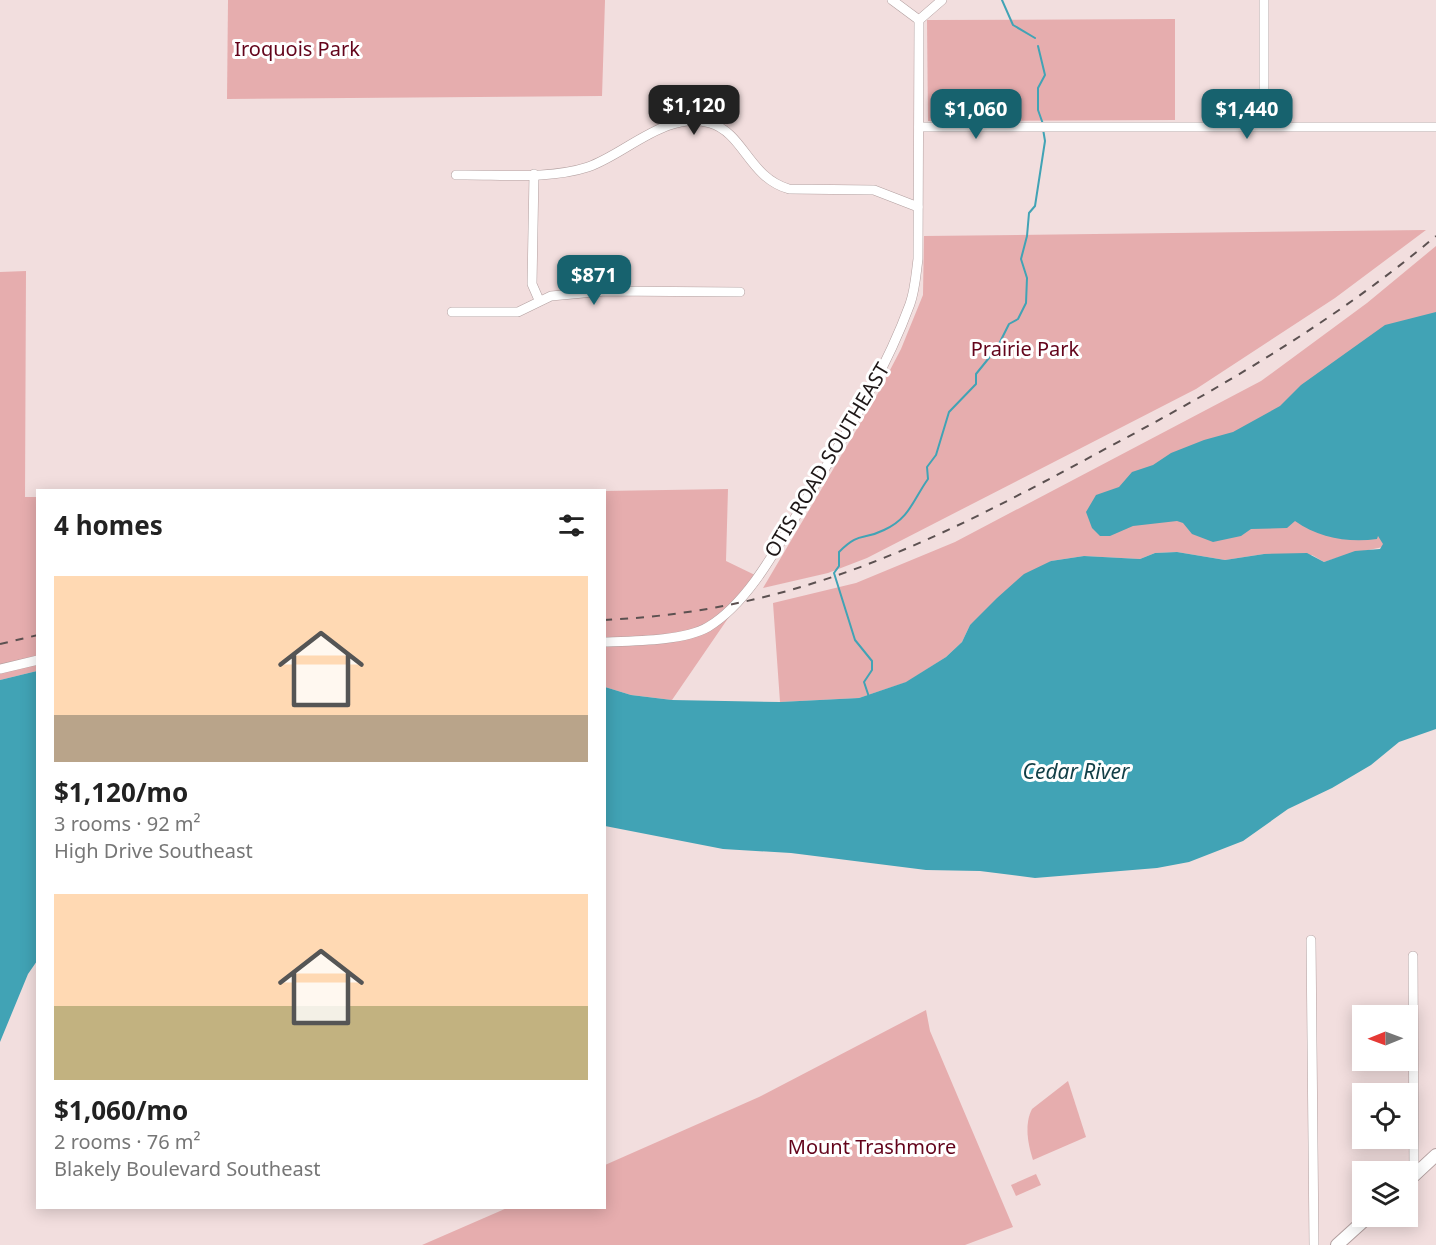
<!DOCTYPE html>
<meta charset="utf-8">
<style>
:root{--surface:#fff;--page:#f6f6f6;--text:#222;--muted:#767676;--accent:#17626e}
body{margin:0;font-family:"Noto Sans",sans-serif;background:var(--page);color:var(--text);height:100vh;display:flex;flex-direction:column;font-size:22px;white-space:nowrap}
*{box-sizing:border-box;margin:0}
p{font-size:20px;color:var(--muted)}
.icon{flex:none;width:33px;height:33px;fill:none;stroke:currentColor;stroke-width:2;stroke-linecap:round;stroke-linejoin:round}
.map{position:relative;flex:1;overflow:hidden}
.panel{position:absolute;left:36px;top:489px;width:570px;height:720px;display:flex;flex-direction:column;background:var(--surface);border-radius:0px;box-shadow:0 3px 15px #0003}
.panel>*{flex:none}
.needle{width:39px;rotate:269deg}
.tools{position:absolute;left:1352px;top:1005px;display:grid;gap:12px}
.tools a{display:grid;place-items:center;width:66px;height:66px;border-radius:0px;background:var(--surface);box-shadow:0 3px 15px #0003;font-size:30px}
.price{position:absolute;translate:-50% -51px;padding:0 14px;border-radius:12px;background:var(--accent);color:#fff;font-size:20px;line-height:39px;filter:drop-shadow(0 2px 3px #0008)}
.price::after{content:'';position:absolute;left:50%;top:36px;width:18px;height:14px;margin-left:-9px;background:inherit;clip-path:polygon(0 0,100% 0,50% 100%)}
.price.active{background:#222;color:#fff}
ul{padding:0;list-style:none}
li{display:grid;align-content:center;gap:12px;height:318px;padding:0 18px}
li span{display:grid;place-items:center;height:186px;border-radius:0px;color:#555}
li>.icon{margin-inline-start:auto}
span .icon{width:108px;height:108px;fill:#fffc;stroke-width:1}
li b{font-size:26px}
h2{display:flex;justify-content:space-between;align-items:center;height:72px;padding:0 18px;font-size:26px}
.map>svg:first-child{display:block}
.green{fill:#e6adae}
.water{fill:#41a3b5}
.lines{fill:none;stroke-linecap:round;stroke-linejoin:round}
.stream{stroke:#41a3b5;stroke-width:2}
.minor-casing{stroke:#b29f9f;stroke-width:10}
.major-casing{stroke:#b29f9f;stroke-width:14}
.minor{stroke:#fff;stroke-width:9}
.major{stroke:#fff;stroke-width:12}
.rail{stroke:#5c5151;stroke-width:2;stroke-dasharray:8 8;stroke-linecap:butt}
.labels{text-anchor:middle;stroke-width:6;stroke-linejoin:round;paint-order:stroke}
.park-label{font-size:20px;fill:#63041b;stroke:#fff}
.street-label{font-size:20px;fill:#1e1717;stroke:#fff}
.water-label{font-size:21px;font-style:italic;fill:#123f47;stroke:#fff}
</style>
<div class="map">
<svg width="1436" height="1245" viewBox="0 0 1436 1245">
<rect width="100%" height="100%" fill="#f2dede"/>
<g class="green">
<path d="M228,0H605L602,96L227,99Z"/>
<path d="M1175,19V120L928,121L927,20Z"/>
<path d="M1426,230L1335,298L1196,389L867,558L828,573L763,588L877,395L901,349L923,295L924,236Z"/>
<path d="M1436,246V535C1399,545 1359,550 1324,562L1312,555L1264,554L1225,560L1177,552L1155,553L1140,559L1084,556L1051,561L970,625L962,642L946,657L907,682L859,698L780,702L773,603L856,583L955,542L1261,381L1367,303Z"/>
<path d="M26,271L25,497H38L37,671L0,680V272Z"/>
<path d="M728,489L726,561L757,576L672,700L631,695L605,687L604,491Z"/>
<path d="M926,1010L930,1031L1013,1227L965,1245H422L507,1208H604L605,1165L759,1097Z"/>
<path d="M1068,1081L1086,1137L1033,1160C1028,1145 1024,1124 1032,1109Z"/>
<path d="M1036,1174L1041,1185L1016,1196L1011,1185Z"/>
</g>
<g class="water">
<path d="M1436,312V729L1399,742L1371,765L1332,788L1288,809L1243,841L1189,862L1157,868L1035,878L980,871L926,870L791,853L723,849L605,826V687L631,695L672,700L780,702L859,698L906,682L946,657L962,642L970,625L997,598L1024,574L1051,561L1084,556L1140,559L1155,553L1177,552L1225,560L1264,554L1307,553L1324,562L1355,551L1380,549L1383,544L1378,536L1377,539C1349,543 1319,538 1295,521L1287,528L1251,529L1241,536L1213,542L1192,534L1183,523L1177,521L1133,526L1110,536H1100L1092,528L1086,512L1096,495L1119,487L1132,472L1153,465L1171,453L1204,440L1233,432L1280,406L1301,385L1385,325Z"/>
<path d="M37,671V961L28,974L0,1042V680Z"/>
</g>
<g class="lines">
<g class="stream">
<path d="M1002,0L1013,25L1035,38"/>
<path d="M1038,46L1045,75L1038,88V110L1043,124"/>
<path d="M869,697L864,682L872,670V661L855,640L834,573L839,566V552C860,531 862,541 884,530C910,518 913,500 928,479L927,467L936,455L949,412L976,384V374L997,348L1009,324L1018,319L1026,303L1027,278L1021,259L1027,236L1029,213L1035,206L1045,141L1043,129"/>
</g>
<g class="minor-casing">
<g id="minor">
<path d="M892,0L919,20"/>
<path d="M1264,126V0"/>
<path d="M919,127H1436"/>
<path d="M534,174L532,284L539,300"/>
<path d="M456,175C498,174 548,180 588,167C626,154 666,110 710,123C744,133 749,178 789,189L874,190L918,207"/>
<path d="M452,312H518L551,296L605,291L740,292"/>
<path d="M604,642C633,641 684,641 708,627C750,602 780,542 805,501C844,437 884,375 910,304C915,290 916,274 918,259L919,20L942,0"/>
<path d="M0,669L38,660"/>
<path d="M1311,940L1314,1245"/>
<path d="M1413,956L1414,1175"/>
</g>
</g>
<g class="major-casing">
<g id="major">
<path d="M1407,1182L1436,1155"/>
<path d="M1337,1245L1369,1216"/>
</g>
</g>
<use href="#minor" class="minor"/>
<use href="#major" class="major"/>
<g class="rail">
<path d="M604,620C801,611 939,539 1107,448C1224,386 1335,321 1436,236"/>
<path d="M0,644L38,635"/>
</g>
</g>
<g class="labels">
<g class="park-label">
<text x="297" y="56">Iroquois Park</text>
<text x="1025" y="356">Prairie Park</text>
<text x="872" y="1154">Mount Trashmore</text>
</g>
<g class="street-label">
<text transform="translate(827 460) rotate(-59)" y="7">OTIS ROAD SOUTHEAST</text>
</g>
<g class="water-label">
<text x="1076" y="779">Cedar River</text>
</g>
</g>
</svg>
<div class="tools">
<a><svg class="needle" viewBox="-14 -14 28 28"><path d="M0-13l5 13h-10z" fill="#e53935"/><path d="M0 13l5-13h-10z" fill="#767676"/></svg></a>
<a><svg class="icon" aria-label="locate" viewBox="0 0 24 24"><circle cx="12" cy="12" r="6"/><path d="M12 2v4M12 18v4M2 12h4M18 12h4"/></svg></a>
<a><svg class="icon" aria-label="layers" viewBox="0 0 24 24"><path d="M12 4l9 5-9 5-9-5zM3 14l9 5 9-5"/></svg></a>
</div>
<b class="price active" style="left:694px;top:136px">$1,120</b>
<b class="price" style="left:976px;top:140px">$1,060</b>
<b class="price" style="left:1247px;top:140px">$1,440</b>
<b class="price" style="left:594px;top:306px">$871</b>
<section class="panel">
<h2>4 homes<svg class="icon" aria-label="filters" viewBox="0 0 24 24"><path d="M4 7h16M4 17h16"/><circle cx="9" cy="7" r="2"/><circle cx="15" cy="17" r="2"/></svg></h2>
<ul>
<li><span style="background:linear-gradient(#ffd9b3 75%,#b9a48a 0)"><svg class="icon" aria-label="home" viewBox="0 0 24 24"><path d="M3 11l9-7 9 7M6 9v11h12V9"/></svg></span><div><b>$1,120/mo</b><p>3 rooms · 92 m²</p><p>High Drive Southeast</p></div></li>
<li><span style="background:linear-gradient(#ffd9b3 60%,#c2b280 0)"><svg class="icon" aria-label="home" viewBox="0 0 24 24"><path d="M3 11l9-7 9 7M6 9v11h12V9"/></svg></span><div><b>$1,060/mo</b><p>2 rooms · 76 m²</p><p>Blakely Boulevard Southeast</p></div></li>
</ul>
</section>
</div>
